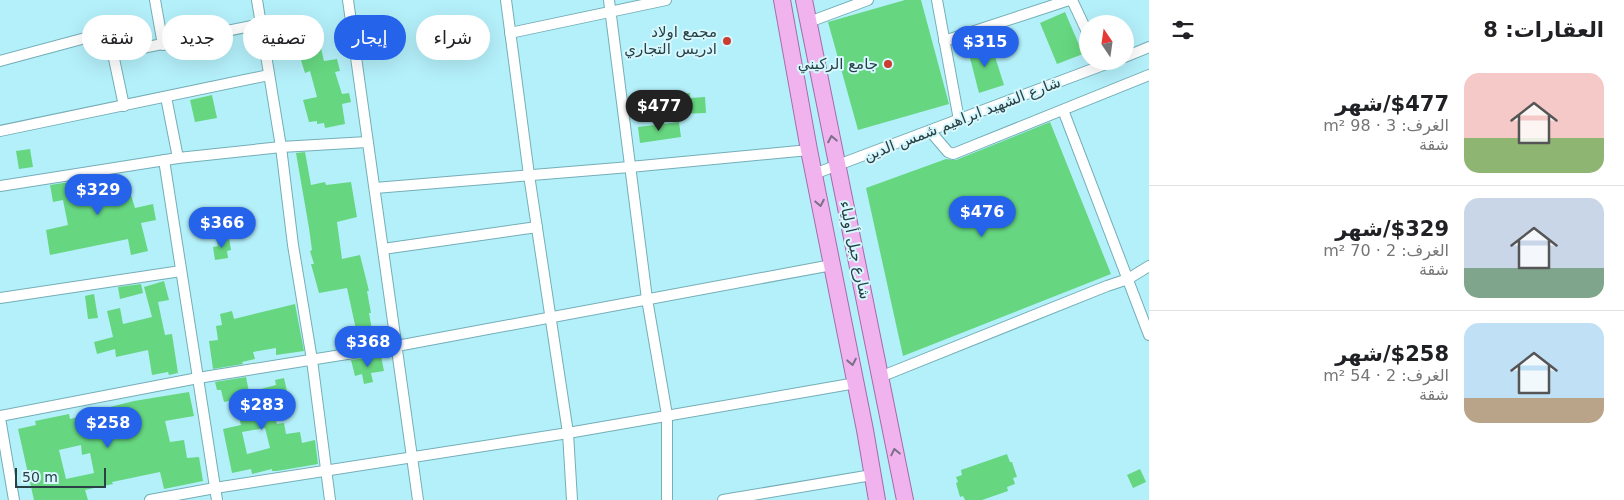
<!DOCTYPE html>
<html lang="ar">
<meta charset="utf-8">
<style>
:root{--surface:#fff;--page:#f2f2f2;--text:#202124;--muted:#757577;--line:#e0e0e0;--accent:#2563eb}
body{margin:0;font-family:"DejaVu Sans",Cairo,sans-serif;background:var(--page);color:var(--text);direction:rtl;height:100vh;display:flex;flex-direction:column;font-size:19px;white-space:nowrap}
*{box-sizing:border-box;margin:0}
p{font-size:16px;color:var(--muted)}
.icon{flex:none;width:28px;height:28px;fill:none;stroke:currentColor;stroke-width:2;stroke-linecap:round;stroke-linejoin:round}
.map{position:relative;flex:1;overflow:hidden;direction:ltr}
.drawer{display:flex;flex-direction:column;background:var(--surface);width:475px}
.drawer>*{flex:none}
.guide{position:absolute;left:15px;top:15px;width:475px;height:45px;direction:rtl;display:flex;gap:10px}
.needle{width:32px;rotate:347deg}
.fabs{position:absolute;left:1079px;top:15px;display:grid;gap:10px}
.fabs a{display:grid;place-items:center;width:55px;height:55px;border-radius:50%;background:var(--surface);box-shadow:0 5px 20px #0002;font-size:25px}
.scale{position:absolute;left:15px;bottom:12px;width:91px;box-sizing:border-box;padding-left:5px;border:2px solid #294145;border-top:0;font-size:14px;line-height:18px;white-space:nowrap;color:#294145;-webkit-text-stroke:4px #d6f8fe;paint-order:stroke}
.price{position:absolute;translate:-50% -42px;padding:0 11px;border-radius:18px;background:var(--accent);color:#fff;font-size:16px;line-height:32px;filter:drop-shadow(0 1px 2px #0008)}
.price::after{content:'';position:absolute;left:50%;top:30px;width:15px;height:11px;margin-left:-8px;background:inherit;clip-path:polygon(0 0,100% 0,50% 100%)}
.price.selected{background:#222;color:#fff}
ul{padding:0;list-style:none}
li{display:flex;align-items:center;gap:15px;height:125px;padding:0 20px}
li+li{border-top:1px solid var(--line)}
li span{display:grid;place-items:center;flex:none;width:140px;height:100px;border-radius:15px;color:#555}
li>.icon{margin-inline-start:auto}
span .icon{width:60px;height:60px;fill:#fffc;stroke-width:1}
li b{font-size:21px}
h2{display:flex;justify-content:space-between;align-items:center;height:60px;padding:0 20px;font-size:21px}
.chip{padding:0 18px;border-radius:22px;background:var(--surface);box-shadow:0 5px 20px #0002;font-size:18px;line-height:45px}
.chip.selected{background:var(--accent);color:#fff}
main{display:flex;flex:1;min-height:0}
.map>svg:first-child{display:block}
.building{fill:#66d680;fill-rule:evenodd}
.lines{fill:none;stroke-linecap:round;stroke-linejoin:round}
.minor-casing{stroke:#74aeb7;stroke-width:12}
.primary-casing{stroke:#a46baa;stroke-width:18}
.minor{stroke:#fff;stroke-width:10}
.primary{stroke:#f1b3ed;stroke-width:16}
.oneway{stroke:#796f88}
.poi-dot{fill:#ca3d30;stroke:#d6f8fe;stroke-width:2}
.labels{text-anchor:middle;stroke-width:4;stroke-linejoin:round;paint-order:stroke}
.poi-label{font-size:15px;fill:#294145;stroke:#d6f8fe;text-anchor:end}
.street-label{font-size:15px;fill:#294145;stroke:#d6f8fe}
</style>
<main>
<section class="drawer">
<h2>العقارات: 8<svg class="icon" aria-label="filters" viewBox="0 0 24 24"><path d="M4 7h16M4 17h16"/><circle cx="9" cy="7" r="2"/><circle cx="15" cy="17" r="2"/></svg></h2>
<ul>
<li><span style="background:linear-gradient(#f6c9c9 65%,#8fb573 0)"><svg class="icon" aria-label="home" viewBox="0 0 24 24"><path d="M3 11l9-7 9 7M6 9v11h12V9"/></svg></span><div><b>$477/شهر</b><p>الغرف: 3 · 98 m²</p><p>شقة</p></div></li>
<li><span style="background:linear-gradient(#c9d6e8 70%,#7fa58c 0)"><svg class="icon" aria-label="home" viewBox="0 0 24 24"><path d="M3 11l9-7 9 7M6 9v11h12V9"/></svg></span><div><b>$329/شهر</b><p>الغرف: 2 · 70 m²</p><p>شقة</p></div></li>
<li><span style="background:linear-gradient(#bfe0f5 75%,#b9a48a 0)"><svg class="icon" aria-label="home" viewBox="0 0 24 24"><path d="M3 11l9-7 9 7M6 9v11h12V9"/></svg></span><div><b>$258/شهر</b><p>الغرف: 2 · 54 m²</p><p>شقة</p></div></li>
</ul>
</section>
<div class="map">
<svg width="1149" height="500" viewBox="0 0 1149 500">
<rect width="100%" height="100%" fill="#b4f0fa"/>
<g class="building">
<path d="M905,0H921L949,104L858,130L828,22Z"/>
<path d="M1065,12L1083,54L1057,64L1040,23Z"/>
<path d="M990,41L1004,85L979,93L968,50Z"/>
<path d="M321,48L324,61L337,59L340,71L335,72L342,94L349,93L351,102L342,104L345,124L325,128L324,123L317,124V121L309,122L303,100L317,97L310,71L305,73L299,54Z"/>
<path d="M690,93V98L705,97L706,113L678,114L676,94Z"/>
<path d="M212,95L217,118L195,122L190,100Z"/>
<path d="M679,122L681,137L640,143L638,127Z"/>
<path d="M1050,122L1111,274L903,356L866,188L946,159L956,160Z"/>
<path d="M30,149L33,167L19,169L16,151Z"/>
<path d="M305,152L311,185L325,182L326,185L351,182L357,217L337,222L342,259L360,255L369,291H367L371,313H369L372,330L357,334L347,288L319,293L311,264H314L310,251L312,250L309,228L296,153Z"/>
<path d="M109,176L111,182L126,179L135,208L153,204L156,220L141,223L148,251L131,255L128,239L50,255L46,230L68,225L63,200L53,202L50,185Z"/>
<path d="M229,238L231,250L227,251L228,258L215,260L213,247L218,246L216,239Z"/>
<path d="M164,281L169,300L158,302L165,335L172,334L178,373L169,375L168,372L152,375L148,350L116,357L115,349L97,354L94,342L113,337L107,311L120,308L123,324L152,317L144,287Z"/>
<path d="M141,284L143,293L120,299L118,287Z"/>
<path d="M94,294L98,318L88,319L85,296Z"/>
<path d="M295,304L304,351L276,355V348L253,352L255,359L242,362L243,364L213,369L209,341L218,340L216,326L222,325L220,314L232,311L234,319Z"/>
<path d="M381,356L384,371L371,373L373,382L364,384L362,374L355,376L351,360Z"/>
<path d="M246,377L249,392L276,385L275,380L284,378L289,400L271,404L277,424L284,423L286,434L300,432L302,443L315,440L318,464L277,471H272V469L252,474L251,469L232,473L223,429L241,425L234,400L224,402L221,390H217L215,382ZM265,428L270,448L247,454L242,432Z"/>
<path d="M189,392L194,416L165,421L170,442L184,440L187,458L199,457L203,481L164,489L160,472L112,482L113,484L85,490L88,500H34L18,429L36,425L35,421L69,414L70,419L91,414L90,410L102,408V409L134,401ZM81,445L82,455L90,453L94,473L66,479L59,450Z"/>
<path d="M1007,454L1010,462H1012L1017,477L1013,478L1015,484L1007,487L1008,491L982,500H965L963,496L960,497L956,483L958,482L956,477L962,475L961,470Z"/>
<path d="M1140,469L1146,482L1133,488L1127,475Z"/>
</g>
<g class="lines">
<g class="minor-casing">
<g id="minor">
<path d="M155,0L163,45"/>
<path d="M257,0L281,147L293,245L312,360L330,500"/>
<path d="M348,0L418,500"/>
<path d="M506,0L529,175L568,433L572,500"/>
<path d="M609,0L647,299L667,415V500"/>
<path d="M937,0L959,120"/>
<path d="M1072,0L1088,34"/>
<path d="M809,22L868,0"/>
<path d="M510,33L666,0"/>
<path d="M944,41L1069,0"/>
<path d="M113,54L261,24"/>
<path d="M1125,57L1149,47"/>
<path d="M0,61L104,33L106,34L113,54L124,106"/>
<path d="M166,97L178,158"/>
<path d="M1063,110L1149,335"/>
<path d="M0,131L269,75"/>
<path d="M930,131L948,152L953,154L1149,75"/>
<path d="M164,160L217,500"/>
<path d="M814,174L1114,61"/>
<path d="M0,186L178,158L281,147L367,142"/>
<path d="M375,188L630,167L809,150"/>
<path d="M383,249L537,227"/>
<path d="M0,298L181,271"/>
<path d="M880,377L1107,286L1128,279L1149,266"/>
<path d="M0,416L198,378L397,346L832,265"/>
<path d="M0,418L14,500"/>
<path d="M150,500L215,488L568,433L856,383"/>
<path d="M723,500L872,475"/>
</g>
</g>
<g class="primary-casing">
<g id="primary">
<path d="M782,0L809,150L865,430L877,500"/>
<path d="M804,0L905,500"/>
</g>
</g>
<use href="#minor" class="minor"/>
<use href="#primary" class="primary"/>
</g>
<defs><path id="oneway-chevron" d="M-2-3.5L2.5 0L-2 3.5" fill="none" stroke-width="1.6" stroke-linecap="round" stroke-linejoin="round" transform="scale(1.25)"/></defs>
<g class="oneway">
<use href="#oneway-chevron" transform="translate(832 139) rotate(-101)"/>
<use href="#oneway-chevron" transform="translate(820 203) rotate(79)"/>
<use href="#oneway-chevron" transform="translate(852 362) rotate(79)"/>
<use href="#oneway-chevron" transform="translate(895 452) rotate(-102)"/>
</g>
<g class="poi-dot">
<circle cx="727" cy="41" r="5"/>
<circle cx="888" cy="64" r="5"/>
</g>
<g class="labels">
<g class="poi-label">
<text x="717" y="37">مجمع اولاد<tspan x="717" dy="17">ادريس التجاري</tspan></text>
<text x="878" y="69">جامع الركيني</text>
</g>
<g class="street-label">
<text transform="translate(962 119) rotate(-21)" y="5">شارع الشهيد ابراهيم شمس الدين</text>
<text transform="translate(855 250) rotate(78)" y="5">شارع جبل أولياء</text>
</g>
</g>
</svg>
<div class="fabs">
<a><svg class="needle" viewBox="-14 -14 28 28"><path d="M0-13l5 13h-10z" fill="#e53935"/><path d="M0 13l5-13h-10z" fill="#757577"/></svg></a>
</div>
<div class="scale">50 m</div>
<b class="price" style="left:985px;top:68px">$315</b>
<b class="price selected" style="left:659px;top:132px">$477</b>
<b class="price" style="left:98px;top:216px">$329</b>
<b class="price" style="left:982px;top:238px">$476</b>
<b class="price" style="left:222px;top:249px">$366</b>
<b class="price" style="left:368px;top:368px">$368</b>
<b class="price" style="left:262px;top:431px">$283</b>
<b class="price" style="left:108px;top:449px">$258</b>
<div class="guide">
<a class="chip">شراء</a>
<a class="chip selected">إيجار</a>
<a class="chip">تصفية</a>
<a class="chip">جديد</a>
<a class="chip">شقة</a>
</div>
</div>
</main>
